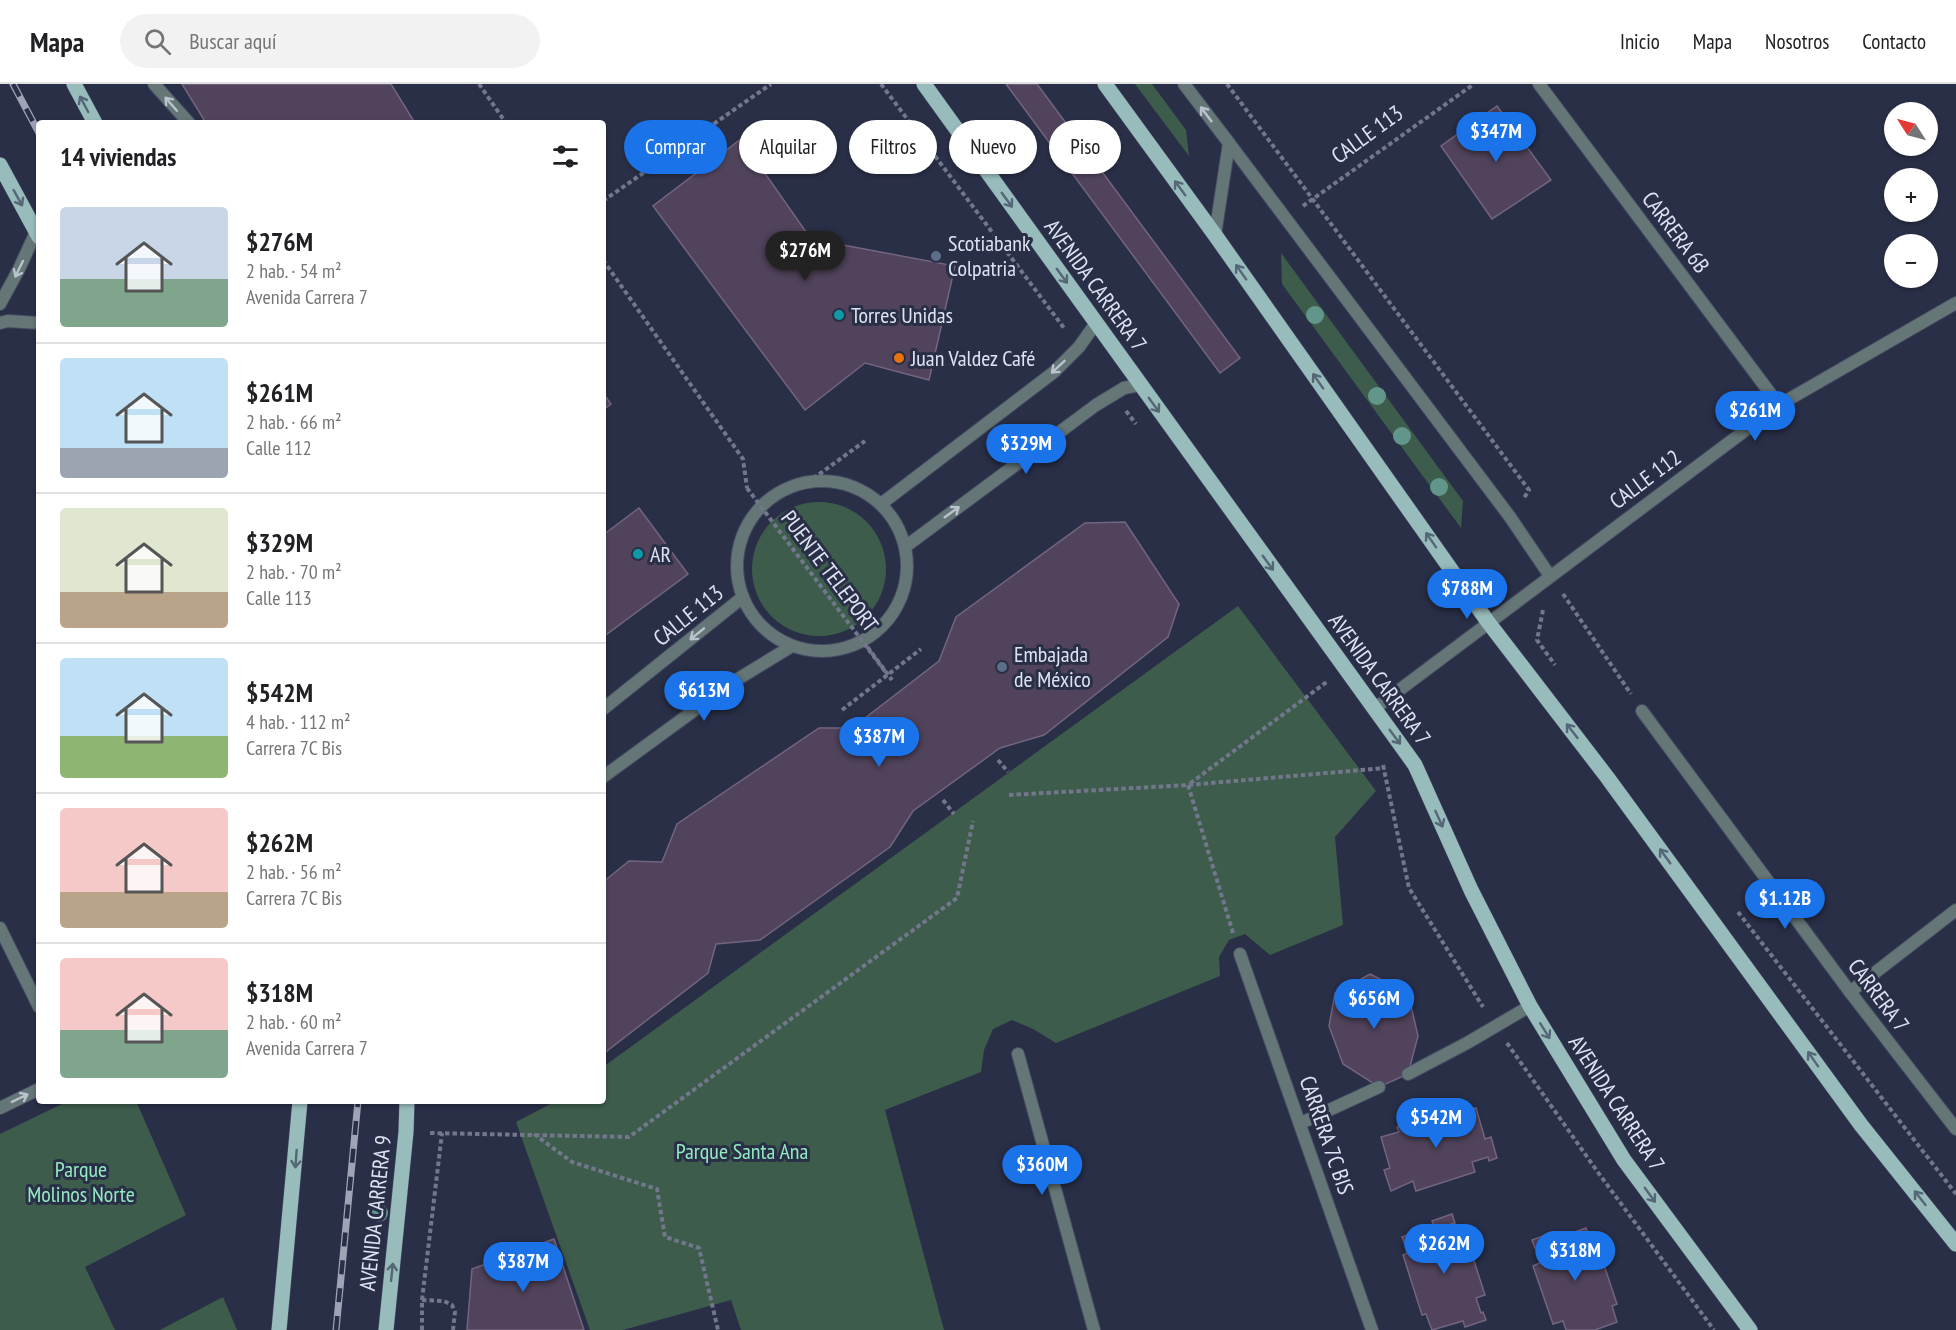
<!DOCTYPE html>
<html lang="es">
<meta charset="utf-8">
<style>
:root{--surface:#fff;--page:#f2f2f2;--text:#202124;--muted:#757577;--line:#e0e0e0;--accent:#1a73e8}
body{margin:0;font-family:"PT Sans Narrow",sans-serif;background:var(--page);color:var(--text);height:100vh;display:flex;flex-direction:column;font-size:22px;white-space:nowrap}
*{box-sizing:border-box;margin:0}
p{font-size:20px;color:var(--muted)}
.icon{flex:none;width:33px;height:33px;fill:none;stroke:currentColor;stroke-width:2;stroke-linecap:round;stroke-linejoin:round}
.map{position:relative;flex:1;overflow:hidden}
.drawer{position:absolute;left:36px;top:36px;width:570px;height:984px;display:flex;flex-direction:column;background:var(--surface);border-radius:6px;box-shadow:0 2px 4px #0004}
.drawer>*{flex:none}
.guide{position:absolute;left:624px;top:36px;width:570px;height:54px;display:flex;gap:12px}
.needle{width:39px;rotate:306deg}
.tools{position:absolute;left:1884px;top:18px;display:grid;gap:12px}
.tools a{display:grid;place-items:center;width:54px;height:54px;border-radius:50%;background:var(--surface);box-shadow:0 2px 4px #0004;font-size:30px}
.price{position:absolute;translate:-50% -51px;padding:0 14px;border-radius:21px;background:var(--accent);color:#fff;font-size:20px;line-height:39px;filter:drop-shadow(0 2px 3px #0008)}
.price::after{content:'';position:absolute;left:50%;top:36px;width:18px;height:14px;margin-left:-9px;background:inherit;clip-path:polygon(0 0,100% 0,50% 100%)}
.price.current{background:#222;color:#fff}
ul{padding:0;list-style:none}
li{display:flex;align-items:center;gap:18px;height:150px;padding:0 24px}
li+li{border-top:2px solid var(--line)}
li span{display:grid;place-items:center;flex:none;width:168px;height:120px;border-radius:6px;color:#555}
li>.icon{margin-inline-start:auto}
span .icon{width:72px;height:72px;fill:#fffc;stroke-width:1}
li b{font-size:26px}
h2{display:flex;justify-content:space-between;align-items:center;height:72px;padding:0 24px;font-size:26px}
.chip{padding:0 21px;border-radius:27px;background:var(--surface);box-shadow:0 2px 4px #0004;font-size:21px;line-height:54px}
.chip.current{background:var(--accent);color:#fff}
header{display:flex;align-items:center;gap:36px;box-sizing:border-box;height:84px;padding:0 30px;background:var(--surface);border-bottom:2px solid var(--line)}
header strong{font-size:28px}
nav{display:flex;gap:33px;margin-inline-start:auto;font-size:21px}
.search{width:420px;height:54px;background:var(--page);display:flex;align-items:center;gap:15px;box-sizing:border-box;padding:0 21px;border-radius:33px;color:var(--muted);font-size:22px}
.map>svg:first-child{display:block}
.green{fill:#3d5c4c}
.building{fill:#50435b;stroke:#73657f;stroke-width:1.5}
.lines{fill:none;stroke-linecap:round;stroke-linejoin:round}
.lane-casing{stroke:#464c63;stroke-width:14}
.street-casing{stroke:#464c63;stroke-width:14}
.primary-casing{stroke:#464c63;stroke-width:16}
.path{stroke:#72778c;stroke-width:4;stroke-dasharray:4.5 3;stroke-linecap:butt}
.lane{stroke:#657676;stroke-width:12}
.street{stroke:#657676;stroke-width:12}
.primary{stroke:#98bbbc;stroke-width:15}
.rail-casing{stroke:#9ea3b6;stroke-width:7}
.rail{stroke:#292f47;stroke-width:4.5;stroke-dasharray:14;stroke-linecap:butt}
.path-bridge{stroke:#72778c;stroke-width:4;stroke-dasharray:4.5 3;stroke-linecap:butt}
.tree{fill:#63968a}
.oneway{stroke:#556776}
.oneway2{stroke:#bac2ce}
.service-dot{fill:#5c6f8a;stroke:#292f47;stroke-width:2}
.culture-dot{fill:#0f9aa8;stroke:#292f47;stroke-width:2}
.food-dot{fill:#e8710a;stroke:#292f47;stroke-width:2}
.labels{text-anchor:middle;stroke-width:6;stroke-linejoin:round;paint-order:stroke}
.street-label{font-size:22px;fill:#dee3f3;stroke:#292f47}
.poi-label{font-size:22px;fill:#dee3f3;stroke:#292f47;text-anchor:start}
.park-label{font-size:22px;fill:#93eac0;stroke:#292f47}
</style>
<header>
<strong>Mapa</strong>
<div class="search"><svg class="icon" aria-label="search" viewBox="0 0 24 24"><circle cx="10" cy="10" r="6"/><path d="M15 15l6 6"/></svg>Buscar aquí</div>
<nav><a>Inicio</a><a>Mapa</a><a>Nosotros</a><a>Contacto</a></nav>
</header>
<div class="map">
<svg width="1956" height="1246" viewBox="0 0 1956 1246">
<rect width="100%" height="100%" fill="#292f47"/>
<g class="green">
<path d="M1135,0H1152L1186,46L1189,72Z"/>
<path d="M1281,169L1463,417L1461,444L1282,200Z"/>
<circle cx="819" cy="485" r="67"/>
<path d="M1238,522L1376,707L1335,753L1343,841L1270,871L1245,850L1229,856L1219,873L1220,892L1056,959L1033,945L1012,936L993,945L984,966L981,988L885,1026L944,1246H741L731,1216L623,1246H590L516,1038L556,1017H603V983Z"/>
<path d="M68,1017H136L186,1131L85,1183L115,1246H0V1050Z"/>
<path d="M223,1213L237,1246H160Z"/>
</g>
<g class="building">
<path d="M182,0H391L415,39H206Z"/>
<path d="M1006,0H1037L1240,274L1220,289Z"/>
<path d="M1497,22L1551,96L1492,135L1441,62Z"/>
<path d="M741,55L811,155L955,182L929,296L865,279L805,326L653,122Z"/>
<path d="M603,309L611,320L603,326Z"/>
<path d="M639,424L688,490L603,553V451Z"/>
<path d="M1125,438L1179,520L1168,553L1044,651L1000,664L913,727L890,763L760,856L716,860L708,889L603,970V798L629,777L662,778L677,740L819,644H852L939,577L956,533L1085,439Z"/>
<path d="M1370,890L1408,909L1418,952L1408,990L1379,1003L1343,980L1329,942L1335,909Z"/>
<path d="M1457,1024L1459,1029L1476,1024L1485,1055L1491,1053L1497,1074L1489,1077L1488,1073L1472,1078L1475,1088L1416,1107L1413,1097L1391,1107L1384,1086L1390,1084L1381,1053L1399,1048L1397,1043Z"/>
<path d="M1452,1130L1455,1139L1451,1140L1457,1155L1466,1152L1485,1211L1476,1214L1481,1229L1483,1228L1486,1236L1465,1243L1463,1237L1432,1246L1426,1230L1422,1231L1403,1171L1408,1169L1402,1153L1434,1142L1432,1137Z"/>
<path d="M1586,1144L1592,1162L1597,1160L1617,1220L1612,1222L1617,1238L1595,1246H1566L1563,1237L1553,1240L1533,1182L1542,1178L1537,1164H1535L1532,1156L1552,1149L1555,1155Z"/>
<path d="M554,1155L584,1246H467L472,1185Z"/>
</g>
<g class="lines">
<g class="lane-casing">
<g id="lane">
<path d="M154,0L189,39"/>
<path d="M1229,59L1510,433L1550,492"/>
<path d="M1408,990L1467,959L1530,922"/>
<path d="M1301,1039L1379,1003"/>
</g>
</g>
<g class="street-casing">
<g id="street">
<path d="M1184,0L1229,59L1215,151"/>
<path d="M1539,0L1779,321"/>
<path d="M0,220L19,185L36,148"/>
<path d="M0,239L8,237L39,239"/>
<circle cx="822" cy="482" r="85"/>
<path d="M881,420L1054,288L1079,263L1096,239"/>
<path d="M905,463L1096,321L1124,304L1140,301"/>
<path d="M603,625L743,513"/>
<path d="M1374,625L1779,321L1956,219"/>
<path d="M1642,627L1850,908L1956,1045"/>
<path d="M603,693L733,598L792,562"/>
<path d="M0,844L39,923"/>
<path d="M1240,870L1372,1246"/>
<path d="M1850,908L1956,826"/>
<path d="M1018,970L1094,1246"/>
<path d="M0,1024L39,1005"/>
</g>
</g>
<g class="primary-casing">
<g id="primary">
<path d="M74,0L95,39"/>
<path d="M924,0L1415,681L1471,806L1530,922L1624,1076L1750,1246"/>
<path d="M1105,0L1215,151L1488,538L1607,693L1861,1041L1956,1160"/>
<path d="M0,81L39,153"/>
<path d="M279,1246L300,1017"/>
<path d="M386,1246L406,1048L407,1017"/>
</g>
</g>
<g class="path">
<path d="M479,0L506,39"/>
<path d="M881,0L1064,244"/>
<path d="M1227,0L1529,406L1524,414"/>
<path d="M603,117L771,0"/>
<path d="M1303,122L1474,0"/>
<path d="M603,176L743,375L747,404"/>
<path d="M1126,327L1136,340"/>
<path d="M807,399L865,357"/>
<path d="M1563,510L1631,610"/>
<path d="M1543,526L1537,556L1555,581"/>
<path d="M863,557L892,596"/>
<path d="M998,676L1008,688"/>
<path d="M1383,681L1409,804L1483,923"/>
<path d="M1009,711L1188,701L1385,684"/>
<path d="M943,716L954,730"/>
<path d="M1738,828L1956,1110"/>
<path d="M1233,849L1188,701L1328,597"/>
<path d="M1507,959L1597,1087L1714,1246"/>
<path d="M430,1049L629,1053L957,814L973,737"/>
<path d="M534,1050L572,1078L657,1105L665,1153L699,1164L718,1246"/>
<path d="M422,1216L444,1217L452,1221L455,1228L453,1246"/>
<path d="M422,1246V1216L442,1049"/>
</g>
<use href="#lane" class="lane"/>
<use href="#street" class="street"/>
<use href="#primary" class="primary"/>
<g class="rail-casing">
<g id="rail">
<path d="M13,0L39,49"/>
<path d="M336,1246L358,1017"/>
</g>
</g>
<use href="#rail" class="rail"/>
<g class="path-bridge">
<path d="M747,404L887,590"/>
<path d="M842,626L921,565"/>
</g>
</g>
<g class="tree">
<circle cx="1315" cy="231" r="9"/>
<circle cx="1377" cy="312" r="9"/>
<circle cx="1402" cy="352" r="9"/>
<circle cx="1439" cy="403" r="9"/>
<circle cx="379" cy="1129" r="9"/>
<circle cx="373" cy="1157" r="9"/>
<circle cx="369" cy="1182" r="9"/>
</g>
<defs><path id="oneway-shaft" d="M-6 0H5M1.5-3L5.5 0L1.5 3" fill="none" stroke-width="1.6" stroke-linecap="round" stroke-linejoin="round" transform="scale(1.5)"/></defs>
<g class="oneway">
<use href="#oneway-shaft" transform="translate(84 20) rotate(-118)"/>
<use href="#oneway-shaft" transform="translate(1180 104) rotate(-126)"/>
<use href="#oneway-shaft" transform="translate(18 114) rotate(61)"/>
<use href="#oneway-shaft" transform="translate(1007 116) rotate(54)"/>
<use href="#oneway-shaft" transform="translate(1241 188) rotate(-125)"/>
<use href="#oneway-shaft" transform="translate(1062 192) rotate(54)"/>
<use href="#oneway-shaft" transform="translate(1318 297) rotate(-125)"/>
<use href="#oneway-shaft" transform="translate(1154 321) rotate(54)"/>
<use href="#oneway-shaft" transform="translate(1431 456) rotate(-125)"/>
<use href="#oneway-shaft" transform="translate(1268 479) rotate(54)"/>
<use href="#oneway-shaft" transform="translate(1572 647) rotate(-128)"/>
<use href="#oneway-shaft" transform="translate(1395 653) rotate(53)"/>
<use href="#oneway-shaft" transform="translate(1439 735) rotate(66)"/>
<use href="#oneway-shaft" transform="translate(1665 772) rotate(-126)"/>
<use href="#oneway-shaft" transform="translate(1545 947) rotate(58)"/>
<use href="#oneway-shaft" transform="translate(1813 975) rotate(-125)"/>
<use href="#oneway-shaft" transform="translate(296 1075) rotate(94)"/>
<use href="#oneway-shaft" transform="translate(1650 1111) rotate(54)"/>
<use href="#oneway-shaft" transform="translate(1920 1114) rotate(-128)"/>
<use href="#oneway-shaft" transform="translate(392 1188) rotate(-84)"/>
</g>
<g class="oneway2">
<use href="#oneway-shaft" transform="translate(171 20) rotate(-131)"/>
<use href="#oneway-shaft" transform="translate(1206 30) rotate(-127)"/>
<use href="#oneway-shaft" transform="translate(19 185) rotate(116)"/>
<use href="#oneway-shaft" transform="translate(1058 283) rotate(137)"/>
<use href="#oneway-shaft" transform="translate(952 428) rotate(-36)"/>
<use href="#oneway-shaft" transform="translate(697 550) rotate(141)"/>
<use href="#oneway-shaft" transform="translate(20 1014) rotate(-26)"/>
</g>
<g class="service-dot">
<circle cx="936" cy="172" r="6"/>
<circle cx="1002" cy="583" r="6"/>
</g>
<g class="culture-dot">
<circle cx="839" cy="231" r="6"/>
<circle cx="638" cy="470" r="6"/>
</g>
<circle class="food-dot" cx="899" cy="274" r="6"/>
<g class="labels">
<g class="street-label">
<text transform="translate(1367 50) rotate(-36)" y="8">CALLE 113</text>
<text transform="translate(1676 148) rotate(53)" y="8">CARRERA 6B</text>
<text transform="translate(1096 201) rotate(54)" y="8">AVENIDA CARRERA 7</text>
<text transform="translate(1645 395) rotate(-37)" y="8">CALLE 112</text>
<text transform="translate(830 487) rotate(53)" y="8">PUENTE TELEPORT</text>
<text transform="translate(688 531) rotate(-39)" y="8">CALLE 113</text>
<text transform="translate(1380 595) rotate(54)" y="8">AVENIDA CARRERA 7</text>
<text transform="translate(1879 911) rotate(53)" y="8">CARRERA 7</text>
<text transform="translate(1617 1019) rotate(57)" y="8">AVENIDA CARRERA 7</text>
<text transform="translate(1327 1051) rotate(71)" y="8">CARRERA 7C BIS</text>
<text transform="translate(375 1129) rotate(-84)" y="8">AVENIDA CARRERA 9</text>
</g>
<g class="poi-label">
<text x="948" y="167">Scotiabank<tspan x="948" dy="25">Colpatria</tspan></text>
<text x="851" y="239">Torres Unidas</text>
<text x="911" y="282">Juan Valdez Café</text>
<text x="650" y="478">AR</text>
<text x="1014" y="578">Embajada<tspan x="1014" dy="25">de México</tspan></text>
</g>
<g class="park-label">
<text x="742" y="1075">Parque Santa Ana</text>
<text x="81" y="1093">Parque<tspan x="81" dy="25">Molinos Norte</tspan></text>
</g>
</g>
</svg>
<div class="tools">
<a><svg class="needle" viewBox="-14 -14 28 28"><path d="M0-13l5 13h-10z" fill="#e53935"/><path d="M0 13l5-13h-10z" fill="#757577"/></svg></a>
<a>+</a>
<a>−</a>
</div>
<b class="price" style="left:1496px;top:79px">$347M</b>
<b class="price current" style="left:805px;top:198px">$276M</b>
<b class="price" style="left:1755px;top:358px">$261M</b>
<b class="price" style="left:1026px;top:391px">$329M</b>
<b class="price" style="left:1467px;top:536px">$788M</b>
<b class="price" style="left:704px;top:638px">$613M</b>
<b class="price" style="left:879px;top:684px">$387M</b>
<b class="price" style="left:1785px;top:846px">$1.12B</b>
<b class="price" style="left:1374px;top:946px">$656M</b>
<b class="price" style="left:1436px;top:1065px">$542M</b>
<b class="price" style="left:1042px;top:1112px">$360M</b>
<b class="price" style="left:1444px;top:1191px">$262M</b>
<b class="price" style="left:1575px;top:1198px">$318M</b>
<b class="price" style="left:523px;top:1209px">$387M</b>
<div class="guide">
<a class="chip current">Comprar</a>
<a class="chip">Alquilar</a>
<a class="chip">Filtros</a>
<a class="chip">Nuevo</a>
<a class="chip">Piso</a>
</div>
<section class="drawer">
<h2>14 viviendas<svg class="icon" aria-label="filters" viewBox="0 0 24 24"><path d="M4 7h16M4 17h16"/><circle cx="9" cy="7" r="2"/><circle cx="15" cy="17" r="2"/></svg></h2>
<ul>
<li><span style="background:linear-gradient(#c9d6e8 60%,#7fa58c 0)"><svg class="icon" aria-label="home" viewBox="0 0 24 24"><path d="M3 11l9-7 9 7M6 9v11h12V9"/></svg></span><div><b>$276M</b><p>2 hab. · 54 m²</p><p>Avenida Carrera 7</p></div></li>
<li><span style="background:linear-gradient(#bfe0f5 75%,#9aa5b1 0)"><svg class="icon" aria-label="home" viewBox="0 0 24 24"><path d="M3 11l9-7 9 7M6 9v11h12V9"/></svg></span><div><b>$261M</b><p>2 hab. · 66 m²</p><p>Calle 112</p></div></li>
<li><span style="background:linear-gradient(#dfe7d0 70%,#b9a48a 0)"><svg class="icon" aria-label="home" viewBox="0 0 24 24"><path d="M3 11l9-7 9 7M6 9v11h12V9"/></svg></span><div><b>$329M</b><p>2 hab. · 70 m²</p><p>Calle 113</p></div></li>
<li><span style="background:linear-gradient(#bfe0f5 65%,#8fb573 0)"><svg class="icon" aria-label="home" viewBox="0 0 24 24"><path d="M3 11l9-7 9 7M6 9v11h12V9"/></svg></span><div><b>$542M</b><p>4 hab. · 112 m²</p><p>Carrera 7C Bis</p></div></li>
<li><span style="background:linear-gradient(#f6c9c9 70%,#b9a48a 0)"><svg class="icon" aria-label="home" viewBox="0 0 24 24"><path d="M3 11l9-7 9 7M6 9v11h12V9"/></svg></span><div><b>$262M</b><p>2 hab. · 56 m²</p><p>Carrera 7C Bis</p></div></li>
<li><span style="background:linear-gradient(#f6c9c9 60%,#7fa58c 0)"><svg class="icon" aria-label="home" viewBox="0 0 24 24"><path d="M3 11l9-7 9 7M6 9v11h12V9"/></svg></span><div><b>$318M</b><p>2 hab. · 60 m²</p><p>Avenida Carrera 7</p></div></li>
</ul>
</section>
</div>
